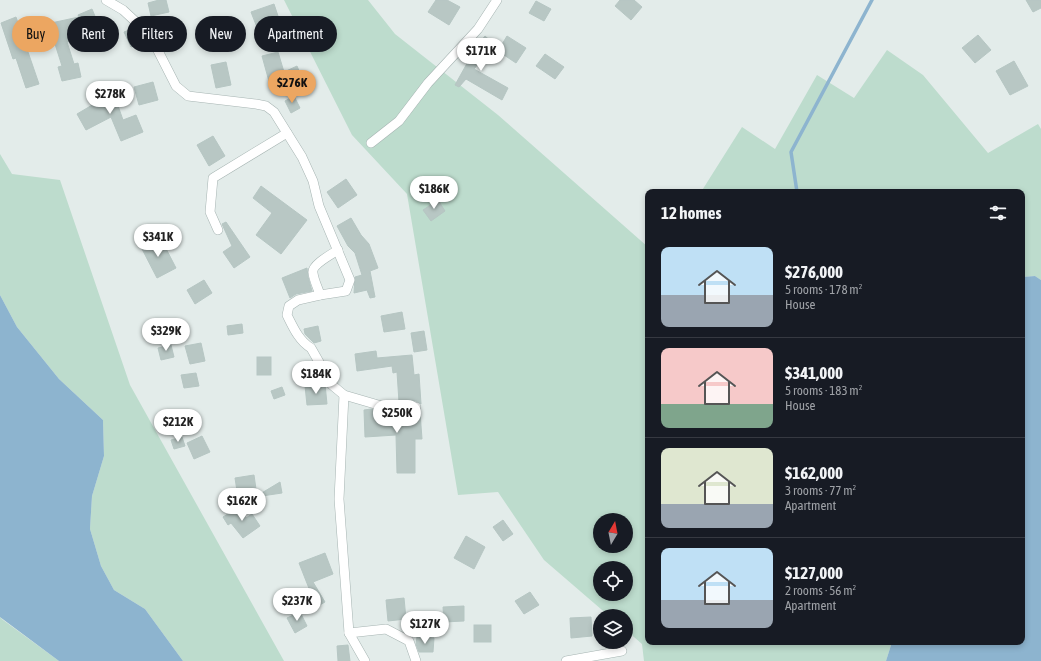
<!DOCTYPE html>
<meta charset="utf-8">
<style>
:root{--surface:#171b24;--page:#242831;--text:#f1f3f6;--muted:#9ea1a6;--line:#363941;--accent:#eca661}
body{margin:0;font-family:"Asap Condensed",sans-serif;background:var(--page);color:var(--text);height:100vh;display:flex;flex-direction:column;font-size:15px;white-space:nowrap}
*{box-sizing:border-box;margin:0}
p{font-size:13px;color:var(--muted)}
.icon{flex:none;width:22px;height:22px;fill:none;stroke:currentColor;stroke-width:2;stroke-linecap:round;stroke-linejoin:round}
.map{position:relative;flex:1;overflow:hidden}
.drawer{position:absolute;left:645px;top:189px;width:380px;height:456px;display:flex;flex-direction:column;background:var(--surface);border-radius:8px;box-shadow:0 2px 6px #0003}
.drawer>*{flex:none}
.top-card{position:absolute;left:12px;top:16px;width:380px;height:36px;display:flex;gap:8px}
.needle{width:26px;rotate:10deg}
.tools{position:absolute;left:593px;top:513px;display:grid;gap:8px}
.tools a{display:grid;place-items:center;width:40px;height:40px;border-radius:50%;background:var(--surface);box-shadow:0 2px 6px #0003;font-size:20px}
.price{position:absolute;translate:-50% -34px;padding:0 9px;border-radius:14px;background:#fff;color:#222;font-size:13px;line-height:26px;filter:drop-shadow(0 1px 2px #0008)}
.price::after{content:'';position:absolute;left:50%;top:24px;width:12px;height:9px;margin-left:-6px;background:inherit;clip-path:polygon(0 0,100% 0,50% 100%)}
.price.current{background:var(--accent);color:#111}
ul{padding:0;list-style:none}
li{display:flex;align-items:center;gap:12px;height:100px;padding:0 16px}
li+li{border-top:1px solid var(--line)}
li span{display:grid;place-items:center;flex:none;width:112px;height:80px;border-radius:8px;color:#555}
li>.icon{margin-inline-start:auto}
span .icon{width:48px;height:48px;fill:#fffc;stroke-width:1}
li b{font-size:17px}
h2{display:flex;justify-content:space-between;align-items:center;height:48px;padding:0 16px;font-size:17px}
.chip{padding:0 14px;border-radius:18px;background:var(--surface);box-shadow:0 2px 6px #0003;font-size:14px;line-height:36px}
.chip.current{background:var(--accent);color:#111}
.map>svg:first-child{display:block}
.green{fill:#bddccd;fill-rule:evenodd}
.water{fill:#8db4cf}
.lines{fill:none;stroke-linecap:round;stroke-linejoin:round}
.stream{stroke:#8db4cf;stroke-width:3.5}
.building{fill:#b8c7c4;stroke:#b6c6c3}
.minor-casing{stroke:#a6b4b2;stroke-width:10}
.minor{stroke:#fff;stroke-width:9}
</style>
<div class="map">
<svg width="1041" height="661" viewBox="0 0 1041 661">
<rect width="100%" height="100%" fill="#e3ecea"/>
<g class="green">
<path d="M284,0H368L395,34L498,115L648,247V642H892L886,661H644L642,644L626,630V616H609L544,560L498,492L458,495L407,194L352,135ZM600,520H626V546H600ZM600,568H626V594H600Z"/>
<path d="M887,50L923,75L988,153L1038,124L1041,129V280L1035,276L1022,277V192H701L742,127L775,149L817,75L854,98Z"/>
<path d="M0,154L12,174L60,180L130,385L284,661H183L145,609L114,590L101,566L90,529L92,496L104,456L103,420L59,379L17,327L0,295Z"/>
<path d="M0,617L3,620L59,661H0Z"/>
</g>
<g class="water">
<path d="M1035,276L1041,280V661H886L892,642H1022V277Z"/>
<path d="M0,295L17,327L59,379L103,420L104,456L92,496L90,529L101,566L114,590L145,609L183,661H59L0,617Z"/>
</g>
<g class="lines">
<path class="stream" d="M797,192L791,152L872,0"/>
</g>
<g class="building">
<path d="M159,0H166L169,12L151,16L148,3Z"/>
<path d="M436,0H447L460,7L449,25L428,12Z"/>
<path d="M620,0H634L642,7L631,20L615,6Z"/>
<path d="M1026,0H1041V8L1033,12Z"/>
<path d="M536,1L551,9L544,21L529,13Z"/>
<path d="M274,4L280,22L258,30L251,12Z"/>
<path d="M92,9L99,26L70,37L71,41L67,42L74,64L78,63L81,77L62,81L58,67L62,66L55,44L42,47L37,26L79,17L78,15Z"/>
<path d="M16,17L39,84L26,88L16,58L13,59L1,23Z"/>
<path d="M134,28L141,35L144,42L131,47L124,32Z"/>
<path d="M978,35L991,50L975,63L962,48Z"/>
<path d="M485,36L494,44L474,69L508,88L502,100L466,79L459,87L455,85L470,58L468,57Z"/>
<path d="M507,36L526,48L516,63L498,51Z"/>
<path d="M278,52L284,72L297,66L305,85L286,93L280,80L270,85L262,56Z"/>
<path d="M545,54L564,67L555,79L536,66Z"/>
<path d="M1014,61L1028,86L1010,95L996,71Z"/>
<path d="M226,62L231,85L216,88L211,65Z"/>
<path d="M153,82L158,100L139,105L134,87Z"/>
<path d="M111,86L123,120L136,115L143,132L121,141L111,117L86,130L77,114L99,101L95,91Z"/>
<path d="M294,96L300,108L291,113L285,101Z"/>
<path d="M213,136L225,156L209,166L197,145Z"/>
<path d="M346,179L357,195L338,208L327,192Z"/>
<path d="M261,186L307,220L281,254L256,235L272,213L253,198Z"/>
<path d="M438,200L445,211L431,221L423,210Z"/>
<path d="M351,218L361,235L369,244L378,268L370,271L375,297L370,298L367,290L354,293L355,277L362,275L355,253L348,246L337,226Z"/>
<path d="M226,222L250,257L234,268L223,252L232,246L222,224Z"/>
<path d="M160,237L176,268L157,278L141,247Z"/>
<path d="M307,268L308,277L312,291L296,294L290,298L282,278Z"/>
<path d="M204,280L212,293L195,304L187,290Z"/>
<path d="M402,312L405,329L384,332L381,316Z"/>
<path d="M242,324L243,333L228,335L227,326Z"/>
<path d="M318,326L321,341L314,343L305,334L304,329Z"/>
<path d="M424,331L427,350L414,352L411,333Z"/>
<path d="M201,343L205,361L190,364L185,346Z"/>
<path d="M171,345L174,357L161,360L158,348Z"/>
<path d="M376,351L377,358L412,355L414,375L419,374L421,404L416,401L399,402L397,372L393,373L392,366L357,371L355,354Z"/>
<rect x="257" y="357" width="14" height="18"/>
<path d="M196,373L199,386L184,388L181,375Z"/>
<path d="M325,384L327,404L307,405L305,386Z"/>
<path d="M282,387L285,395L274,399L271,391Z"/>
<path d="M371,409L392,415L420,412L422,439H415V473H397L396,435L365,437L364,410Z"/>
<path d="M202,436L210,452L194,459L187,443Z"/>
<path d="M182,437L185,446L174,449L171,440Z"/>
<path d="M254,475L256,489L237,491L235,478Z"/>
<path d="M280,482L282,493L255,497Z"/>
<path d="M239,507L246,518L252,514L260,526L243,538L231,523L228,525L223,517Z"/>
<path d="M503,520L513,534L503,541L493,527Z"/>
<path d="M466,536L485,547L474,569L454,558Z"/>
<path d="M325,553L333,574L313,582L325,602L318,606L312,596L299,563Z"/>
<path d="M530,592L539,605L524,614L515,601Z"/>
<path d="M404,598L406,619L388,621L386,600Z"/>
<path d="M464,606V621L444,622L443,607Z"/>
<path d="M300,612L307,626L295,633L287,618Z"/>
<path d="M591,617L592,636L571,638L570,618Z"/>
<rect x="474" y="625" width="17" height="17"/>
<path d="M417,637L434,638L433,652H419L416,644Z"/>
<path d="M348,645L350,661H338L337,646Z"/>
</g>
<g class="lines">
<g class="minor-casing">
<g id="minor">
<path d="M106,0L123,10L150,35L176,86L188,96L256,104L266,106L274,112L302,157L313,181L319,206L350,280L346,291L320,295"/>
<path d="M371,143L399,121L428,83L478,29L497,0"/>
<path d="M218,230L210,212L213,178L287,133"/>
<path d="M338,250C332,254 311,265 313,273C314,281 318,288 320,295L298,300L289,306L287,315C293,327 299,341 311,348L332,385L344,395L392,409L416,407"/>
<path d="M344,395L339,499L349,633L386,629L409,641L416,661"/>
<path d="M349,633L365,661"/>
<path d="M566,661L622,651"/>
</g>
</g>
<use href="#minor" class="minor"/>
</g>
</svg>
<div class="tools">
<a><svg class="needle" viewBox="-14 -14 28 28"><path d="M0-13l5 13h-10z" fill="#e53935"/><path d="M0 13l5-13h-10z" fill="#9ea1a6"/></svg></a>
<a><svg class="icon" aria-label="locate" viewBox="0 0 24 24"><circle cx="12" cy="12" r="6"/><path d="M12 2v4M12 18v4M2 12h4M18 12h4"/></svg></a>
<a><svg class="icon" aria-label="layers" viewBox="0 0 24 24"><path d="M12 4l9 5-9 5-9-5zM3 14l9 5 9-5"/></svg></a>
</div>
<b class="price" style="left:481px;top:72px">$171K</b>
<b class="price current" style="left:292px;top:104px">$276K</b>
<b class="price" style="left:110px;top:115px">$278K</b>
<b class="price" style="left:434px;top:210px">$186K</b>
<b class="price" style="left:158px;top:258px">$341K</b>
<b class="price" style="left:166px;top:352px">$329K</b>
<b class="price" style="left:316px;top:395px">$184K</b>
<b class="price" style="left:397px;top:434px">$250K</b>
<b class="price" style="left:178px;top:443px">$212K</b>
<b class="price" style="left:242px;top:522px">$162K</b>
<b class="price" style="left:297px;top:622px">$237K</b>
<b class="price" style="left:425px;top:645px">$127K</b>
<div class="top-card">
<a class="chip current">Buy</a>
<a class="chip">Rent</a>
<a class="chip">Filters</a>
<a class="chip">New</a>
<a class="chip">Apartment</a>
</div>
<section class="drawer">
<h2>12 homes<svg class="icon" aria-label="filters" viewBox="0 0 24 24"><path d="M4 7h16M4 17h16"/><circle cx="9" cy="7" r="2"/><circle cx="15" cy="17" r="2"/></svg></h2>
<ul>
<li><span style="background:linear-gradient(#bfe0f5 60%,#9aa5b1 0)"><svg class="icon" aria-label="home" viewBox="0 0 24 24"><path d="M3 11l9-7 9 7M6 9v11h12V9"/></svg></span><div><b>$276,000</b><p>5 rooms · 178 m²</p><p>House</p></div></li>
<li><span style="background:linear-gradient(#f6c9c9 70%,#7fa58c 0)"><svg class="icon" aria-label="home" viewBox="0 0 24 24"><path d="M3 11l9-7 9 7M6 9v11h12V9"/></svg></span><div><b>$341,000</b><p>5 rooms · 183 m²</p><p>House</p></div></li>
<li><span style="background:linear-gradient(#dfe7d0 70%,#9aa5b1 0)"><svg class="icon" aria-label="home" viewBox="0 0 24 24"><path d="M3 11l9-7 9 7M6 9v11h12V9"/></svg></span><div><b>$162,000</b><p>3 rooms · 77 m²</p><p>Apartment</p></div></li>
<li><span style="background:linear-gradient(#bfe0f5 65%,#9aa5b1 0)"><svg class="icon" aria-label="home" viewBox="0 0 24 24"><path d="M3 11l9-7 9 7M6 9v11h12V9"/></svg></span><div><b>$127,000</b><p>2 rooms · 56 m²</p><p>Apartment</p></div></li>
</ul>
</section>
</div>
